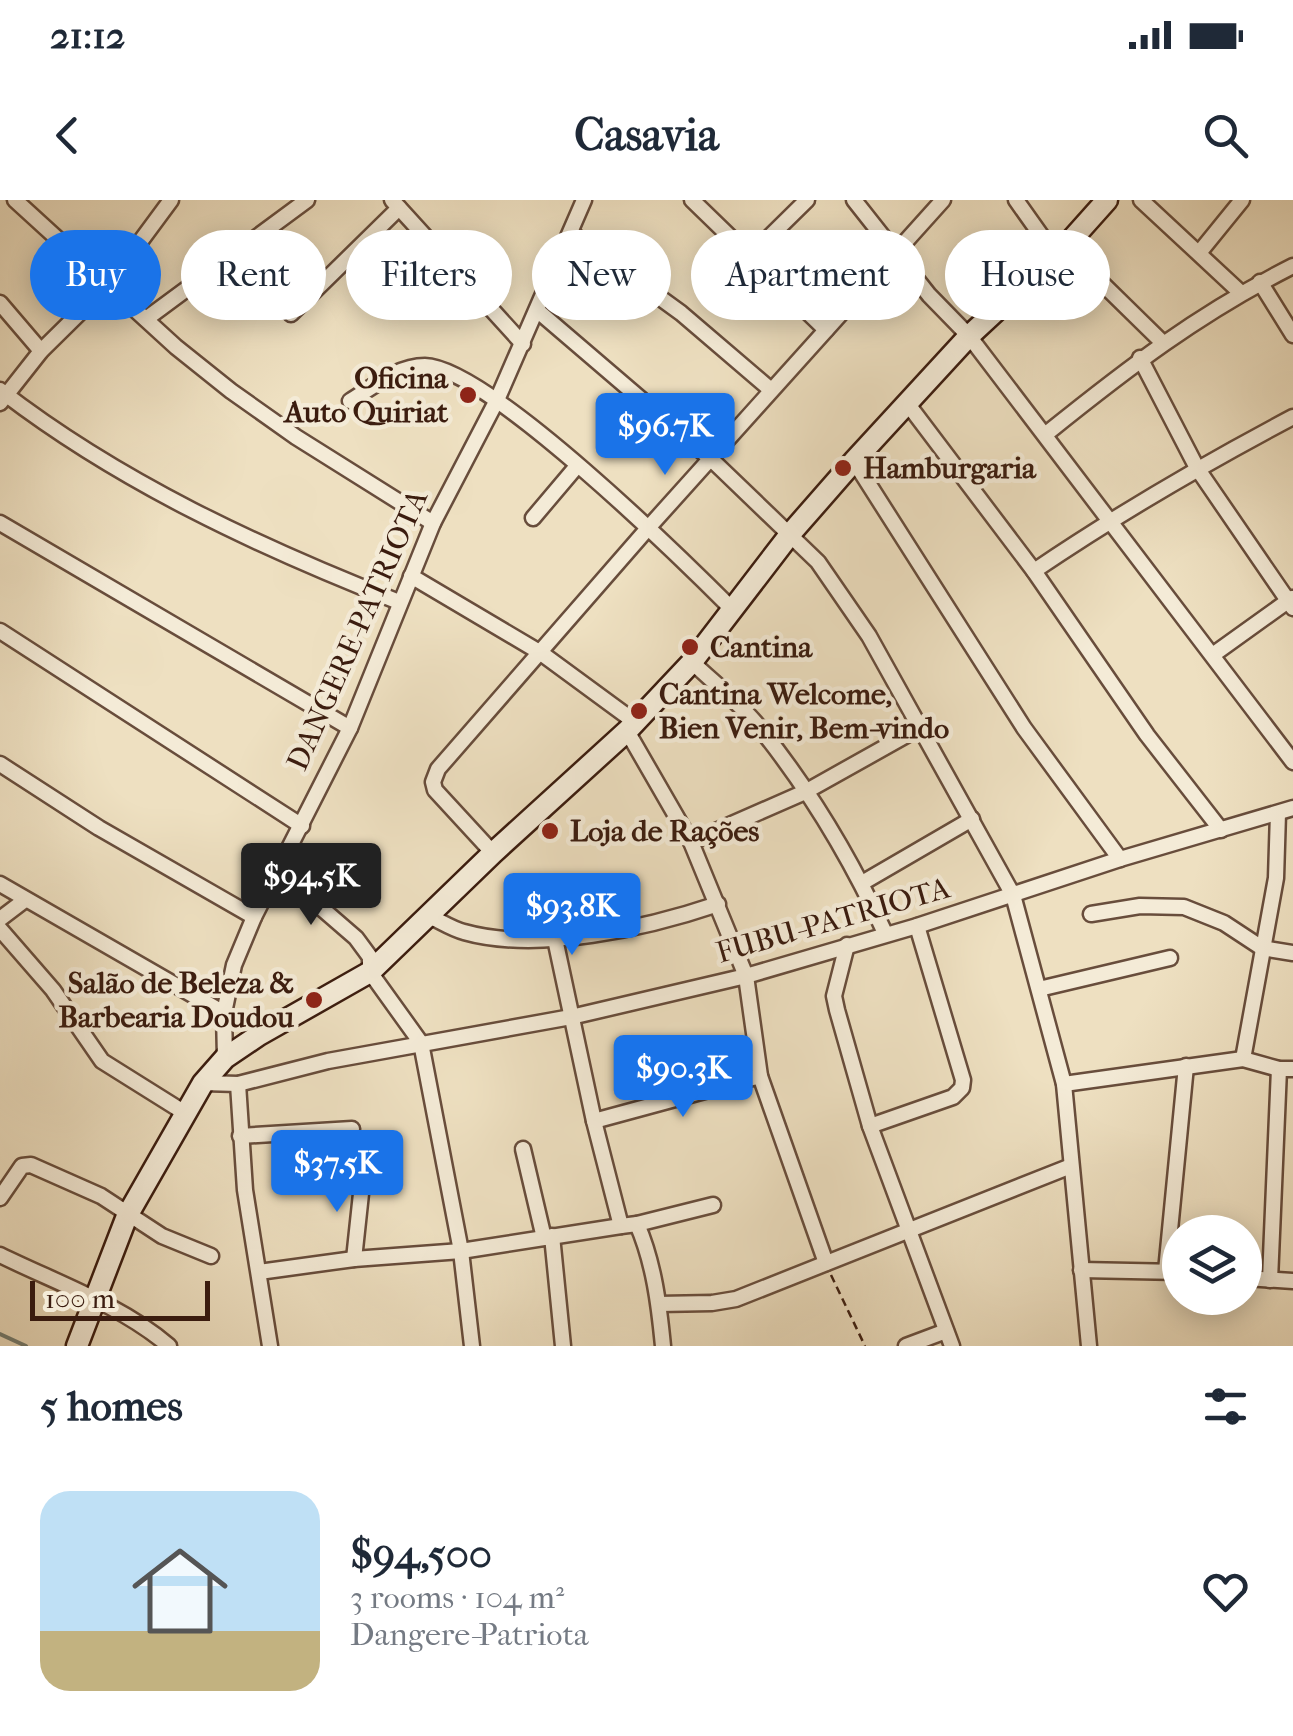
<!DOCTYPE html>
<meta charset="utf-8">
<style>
:root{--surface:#fff;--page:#f6f6f7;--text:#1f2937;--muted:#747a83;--line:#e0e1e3;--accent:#1a73e8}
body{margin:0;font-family:"IM FELL French Canon",serif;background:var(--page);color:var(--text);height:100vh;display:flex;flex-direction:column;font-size:38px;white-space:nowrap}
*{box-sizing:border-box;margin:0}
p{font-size:32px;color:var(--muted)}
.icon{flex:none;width:55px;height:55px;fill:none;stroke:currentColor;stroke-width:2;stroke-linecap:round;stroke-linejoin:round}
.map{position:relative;height:1146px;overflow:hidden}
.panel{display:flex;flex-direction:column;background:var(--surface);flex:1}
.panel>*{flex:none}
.top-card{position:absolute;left:30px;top:30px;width:1235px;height:90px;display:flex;gap:20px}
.fabs{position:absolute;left:1162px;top:1015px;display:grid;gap:20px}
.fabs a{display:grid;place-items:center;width:100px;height:100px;border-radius:50%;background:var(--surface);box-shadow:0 5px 25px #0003;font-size:50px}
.scale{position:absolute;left:30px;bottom:25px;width:180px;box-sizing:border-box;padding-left:10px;border:5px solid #3b1c0f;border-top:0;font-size:28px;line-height:35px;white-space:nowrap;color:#3b1c0f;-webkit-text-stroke:8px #f4ebd7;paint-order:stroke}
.price{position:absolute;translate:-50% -85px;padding:0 22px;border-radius:10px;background:var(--accent);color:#fff;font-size:32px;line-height:65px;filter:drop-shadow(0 2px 5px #0008)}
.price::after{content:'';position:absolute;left:50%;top:60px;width:30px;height:22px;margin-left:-15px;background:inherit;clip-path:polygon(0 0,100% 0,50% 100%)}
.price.on{background:#222;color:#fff}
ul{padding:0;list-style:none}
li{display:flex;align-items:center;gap:30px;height:250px;padding:0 40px}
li+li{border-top:2px solid var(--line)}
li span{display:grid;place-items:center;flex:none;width:280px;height:200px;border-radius:30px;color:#555}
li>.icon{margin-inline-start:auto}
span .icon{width:120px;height:120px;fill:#fffc;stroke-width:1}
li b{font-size:42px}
h2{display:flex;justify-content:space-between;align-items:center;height:120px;padding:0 40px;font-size:42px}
.pill{padding:0 35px;border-radius:45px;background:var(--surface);box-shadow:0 5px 25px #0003;font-size:35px;line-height:90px}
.pill.on{background:var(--accent);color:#fff}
.status{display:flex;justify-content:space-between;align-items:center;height:70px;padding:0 50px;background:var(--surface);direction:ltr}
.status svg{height:28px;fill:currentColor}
header{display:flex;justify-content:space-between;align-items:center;height:130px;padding:0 40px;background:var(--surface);font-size:45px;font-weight:800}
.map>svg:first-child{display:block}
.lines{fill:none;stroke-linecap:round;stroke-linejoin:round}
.stream{stroke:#737d72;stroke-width:4}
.street-casing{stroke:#684d3c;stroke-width:19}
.secondary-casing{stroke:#3b1c0f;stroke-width:25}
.path{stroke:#3b1c0f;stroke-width:2.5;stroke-dasharray:8 5;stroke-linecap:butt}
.street{stroke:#f4ebd7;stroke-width:14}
.secondary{stroke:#f4ebd7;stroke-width:20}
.poi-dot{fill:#8f2418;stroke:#f4ebd7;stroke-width:4}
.labels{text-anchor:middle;stroke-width:9;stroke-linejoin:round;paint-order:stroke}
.poi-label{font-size:30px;font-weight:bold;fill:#3b1c0f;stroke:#f4ebd7;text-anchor:start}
.street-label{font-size:30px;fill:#3b1c0f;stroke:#f4ebd7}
</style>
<div class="status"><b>21:12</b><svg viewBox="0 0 49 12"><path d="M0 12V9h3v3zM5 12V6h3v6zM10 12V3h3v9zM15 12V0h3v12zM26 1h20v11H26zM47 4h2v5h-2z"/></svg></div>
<header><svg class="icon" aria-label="back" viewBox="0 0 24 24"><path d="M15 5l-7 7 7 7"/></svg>Casavia<svg class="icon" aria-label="search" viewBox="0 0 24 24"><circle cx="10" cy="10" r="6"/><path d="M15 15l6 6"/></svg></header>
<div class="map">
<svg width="1293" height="1146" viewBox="0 0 1293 1146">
<rect width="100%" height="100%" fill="#eee0c1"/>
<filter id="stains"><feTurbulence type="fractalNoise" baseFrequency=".002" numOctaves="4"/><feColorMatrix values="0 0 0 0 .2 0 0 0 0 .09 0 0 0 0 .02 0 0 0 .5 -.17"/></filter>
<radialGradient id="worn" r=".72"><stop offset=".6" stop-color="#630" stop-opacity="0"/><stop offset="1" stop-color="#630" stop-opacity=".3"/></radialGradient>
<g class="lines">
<path class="stream" d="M0,1134L26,1146"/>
<g class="street-casing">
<g id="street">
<path d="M15,0L176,147L231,191L296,237L433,323"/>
<path d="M392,0L523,144"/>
<path d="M692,0L826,130"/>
<path d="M854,0L929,95L969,136L1293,562"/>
<path d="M1016,0L1055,55"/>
<path d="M1141,0L1241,93"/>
<path d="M571,33L681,113L771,190"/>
<path d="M1065,47L1162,142"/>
<path d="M1199,53L1242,0"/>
<path d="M749,57L807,0"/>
<path d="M1260,82L1293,135"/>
<path d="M0,103L41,151"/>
<path d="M538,111L712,260L818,362L869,436L1013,695L1064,884L1089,1146"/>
<path d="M291,114L399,8"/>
<path d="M146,119L307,0"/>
<path d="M1140,158L1197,268L1293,408"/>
<path d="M0,190C119,282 259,347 399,402"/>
<path d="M350,201C373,187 397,166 425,166C487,167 683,360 733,410"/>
<path d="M0,203L41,151L109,84L171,0"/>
<path d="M907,203L1034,371L1147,535L1221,630"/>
<path d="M1046,234C1128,168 1198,114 1293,66"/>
<path d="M854,261L1024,528L1120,659"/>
<path d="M533,318L577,266"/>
<path d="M0,323L350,528"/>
<path d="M1034,371C1118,314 1204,264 1293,217"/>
<path d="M411,376L541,453L635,522"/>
<path d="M0,431L302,626"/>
<path d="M1214,454L1292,398"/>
<path d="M692,462C714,483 740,503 759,527C809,589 852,661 885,733"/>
<path d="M627,531L691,642L746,776L760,876L826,1063"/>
<path d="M0,564L99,628L254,717"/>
<path d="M691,642L805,592L921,527"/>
<path d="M493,653L435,590L433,582L438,569L649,327L943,0"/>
<path d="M276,674L304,693L356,738L370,757V772L421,843L461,1051L472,1146"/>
<path d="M862,683L972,619"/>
<path d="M0,684L224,813"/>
<path d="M1091,714L1140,706L1184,707L1224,723L1262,748L1293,753"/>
<path d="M429,716C440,721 452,729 464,732C538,753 647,728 718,704"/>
<path d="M0,719L25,700"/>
<path d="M0,729L53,790L102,861L185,913"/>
<path d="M555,739L594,921L621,1026L637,1024C654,1063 659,1105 663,1146"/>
<path d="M847,745L834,796L837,810L870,926L952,1146"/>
<path d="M1039,789L1170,758"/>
<path d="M225,858L224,813L234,765L254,717L350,528L433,323L497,200L584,0"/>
<path d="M1243,859L1276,678L1278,613"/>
<path d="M203,883L238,884L328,861L571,817L746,776L917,726L1120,659L1293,608"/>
<path d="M238,884L245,990L270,1146"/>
<path d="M1064,884L1243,859L1279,869H1293"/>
<path d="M594,921L760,876"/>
<path d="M870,926L953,897L962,888L963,880L917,726"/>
<path d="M240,936L352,929"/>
<path d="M523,949L544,1038"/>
<path d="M0,998L22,966L31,965L101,996L162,1036L211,1056"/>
<path d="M637,1024L713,1005"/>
<path d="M552,1036L563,1146"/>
<path d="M0,1055C57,1083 121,1105 169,1146"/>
<path d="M354,1059L363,975"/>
<path d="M1081,1070L1180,1072"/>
<path d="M1166,1071L1186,866"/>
<path d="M259,1072L354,1059L461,1051L621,1026"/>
<path d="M1245,1078L1293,1081"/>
<path d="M1270,1080L1279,869"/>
<path d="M659,1104L712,1103L736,1099L1071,966"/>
<path d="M906,1146L946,1131"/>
</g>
</g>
<g class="secondary-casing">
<path id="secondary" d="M77,1146L127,1016L203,883L225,858L259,835L370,772L493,653L627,531L692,462L791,333L854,261L969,136L1065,47L1107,0"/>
</g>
<path class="path" d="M831,1075L865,1146"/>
<use href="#street" class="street"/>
<use href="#secondary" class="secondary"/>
</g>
<g class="poi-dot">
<circle cx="468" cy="195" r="10"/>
<circle cx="843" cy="268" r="10"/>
<circle cx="690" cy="447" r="10"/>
<circle cx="639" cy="511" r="10"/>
<circle cx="550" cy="631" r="10"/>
<circle cx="314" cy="800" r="10"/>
</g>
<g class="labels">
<g class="poi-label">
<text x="448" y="188" text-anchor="end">Oficina<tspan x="448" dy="34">Auto Quiriat</tspan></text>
<text x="863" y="278">Hamburgaria</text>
<text x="710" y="457">Cantina</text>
<text x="659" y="504">Cantina Welcome,<tspan x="659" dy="34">Bien Venir, Bem-vindo</tspan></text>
<text x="570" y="641">Loja de Rações</text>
<text x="294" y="793" text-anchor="end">Salão de Beleza &amp;<tspan x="294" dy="34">Barbearia Doudou</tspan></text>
</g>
<g class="street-label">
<text transform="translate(357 430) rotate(-66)" y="10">DANGERE-PATRIOTA</text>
<text transform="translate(833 720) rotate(-16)" y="10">FUBU-PATRIOTA</text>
</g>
</g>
<rect width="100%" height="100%" filter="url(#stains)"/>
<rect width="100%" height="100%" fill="url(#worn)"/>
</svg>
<div class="fabs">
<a><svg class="icon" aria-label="layers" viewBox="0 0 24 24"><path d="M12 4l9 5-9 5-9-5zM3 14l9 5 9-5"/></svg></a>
</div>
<div class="scale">100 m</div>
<b class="price" style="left:665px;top:278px">$96.7K</b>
<b class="price on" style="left:311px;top:728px">$94.5K</b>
<b class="price" style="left:572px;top:758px">$93.8K</b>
<b class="price" style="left:683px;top:920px">$90.3K</b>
<b class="price" style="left:337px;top:1015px">$37.5K</b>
<div class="top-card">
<a class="pill on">Buy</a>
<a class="pill">Rent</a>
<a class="pill">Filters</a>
<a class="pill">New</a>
<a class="pill">Apartment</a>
<a class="pill">House</a>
</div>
</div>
<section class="panel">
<h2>5 homes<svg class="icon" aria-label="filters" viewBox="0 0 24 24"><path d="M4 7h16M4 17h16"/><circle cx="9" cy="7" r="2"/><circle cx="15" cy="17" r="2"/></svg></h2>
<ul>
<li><span style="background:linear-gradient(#bfe0f5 70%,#c2b280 0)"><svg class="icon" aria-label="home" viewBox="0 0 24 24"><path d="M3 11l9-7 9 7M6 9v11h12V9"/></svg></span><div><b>$94,500</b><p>3 rooms · 104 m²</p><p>Dangere-Patriota</p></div><svg class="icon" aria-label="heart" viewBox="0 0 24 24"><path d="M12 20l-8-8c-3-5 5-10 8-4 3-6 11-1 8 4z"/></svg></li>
</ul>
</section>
